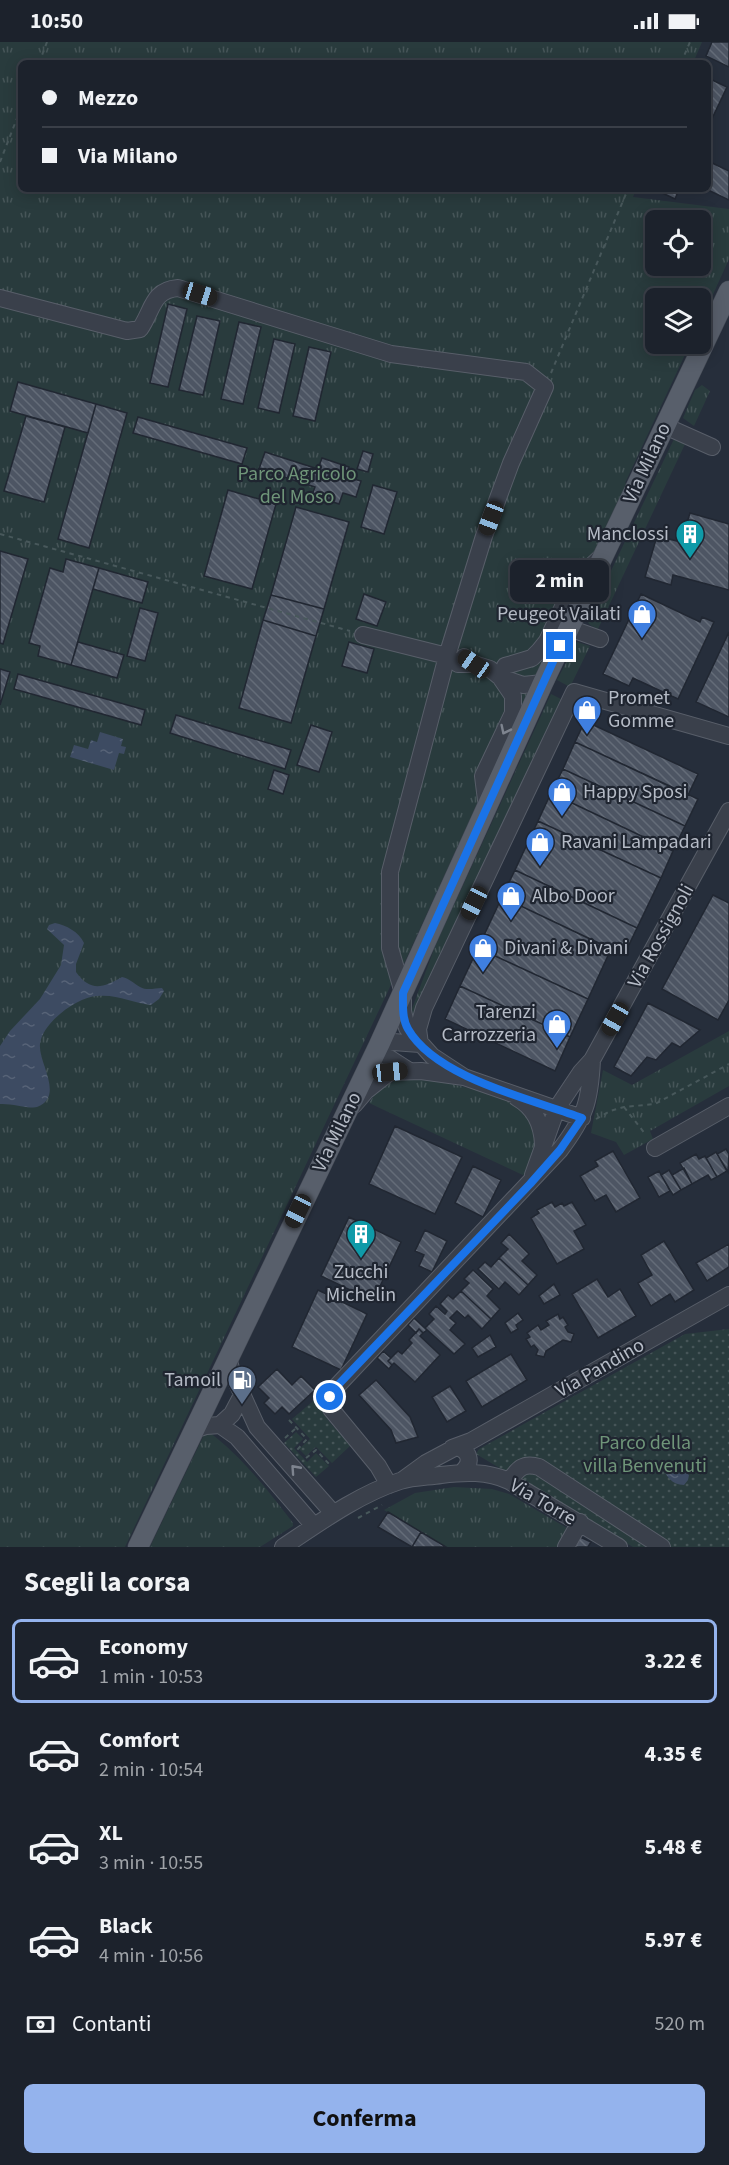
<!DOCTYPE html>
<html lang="it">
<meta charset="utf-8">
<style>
:root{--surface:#1c222c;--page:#292f38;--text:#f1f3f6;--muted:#a0a4a9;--line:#3a3f48;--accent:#94b3ed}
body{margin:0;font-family:"Source Sans 3",sans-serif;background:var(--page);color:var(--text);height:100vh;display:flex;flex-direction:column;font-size:22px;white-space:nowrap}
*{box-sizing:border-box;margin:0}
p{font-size:20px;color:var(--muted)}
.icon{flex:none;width:33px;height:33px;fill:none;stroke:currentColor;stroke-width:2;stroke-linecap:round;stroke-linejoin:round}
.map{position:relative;height:1505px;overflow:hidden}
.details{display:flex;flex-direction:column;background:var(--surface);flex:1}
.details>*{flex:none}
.banner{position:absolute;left:18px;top:18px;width:693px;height:132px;border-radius:9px;box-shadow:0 3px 15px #0003,0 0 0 2px var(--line);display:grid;align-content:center;height:132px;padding:0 24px;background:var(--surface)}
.buttons{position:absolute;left:645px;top:168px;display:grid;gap:12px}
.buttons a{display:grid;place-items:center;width:66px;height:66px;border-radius:9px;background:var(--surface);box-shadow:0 3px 15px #0003,0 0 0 2px var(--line);font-size:30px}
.end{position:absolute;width:27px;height:27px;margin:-14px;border:8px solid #1a73e8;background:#fff;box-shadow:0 0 0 3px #fff}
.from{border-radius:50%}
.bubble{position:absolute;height:42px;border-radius:9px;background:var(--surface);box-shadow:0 3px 15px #0003,0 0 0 2px var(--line);font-size:20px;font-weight:700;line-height:42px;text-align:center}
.car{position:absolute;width:18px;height:36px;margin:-18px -9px;border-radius:8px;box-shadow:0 0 4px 2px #0007;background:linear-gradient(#222 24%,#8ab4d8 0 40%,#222 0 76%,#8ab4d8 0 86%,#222 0)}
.banner b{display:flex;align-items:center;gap:21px;height:57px;font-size:22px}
.banner b+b{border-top:2px solid var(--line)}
.banner i{width:15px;height:15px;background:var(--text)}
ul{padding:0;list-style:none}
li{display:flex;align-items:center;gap:18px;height:84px;margin:0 12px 9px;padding:0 12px;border:3px solid transparent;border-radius:9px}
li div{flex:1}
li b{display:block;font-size:22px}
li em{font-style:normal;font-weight:700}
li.current{border-color:var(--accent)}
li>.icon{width:54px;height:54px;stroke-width:1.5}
h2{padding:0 24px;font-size:27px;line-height:72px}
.pay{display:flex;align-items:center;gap:15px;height:66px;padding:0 24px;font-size:22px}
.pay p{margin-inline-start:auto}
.primary-button{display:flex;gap:12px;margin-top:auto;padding:12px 24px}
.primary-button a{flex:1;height:69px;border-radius:9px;background:var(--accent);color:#111;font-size:24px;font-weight:700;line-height:69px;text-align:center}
.status{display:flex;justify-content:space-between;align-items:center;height:42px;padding:0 30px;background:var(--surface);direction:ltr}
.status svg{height:16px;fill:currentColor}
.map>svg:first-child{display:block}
.grass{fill:url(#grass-tufts);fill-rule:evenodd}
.garden{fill:url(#garden-dots)}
.water{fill:url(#water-ripples)}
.building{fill:url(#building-back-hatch);stroke:#212732;stroke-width:1.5}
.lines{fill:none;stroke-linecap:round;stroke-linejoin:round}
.minor-casing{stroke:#585e69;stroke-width:18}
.major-casing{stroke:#434954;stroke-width:21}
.path{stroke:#48585b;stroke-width:2;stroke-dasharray:4.5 4.5;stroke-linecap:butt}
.minor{stroke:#3a404b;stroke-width:16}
.major{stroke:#585f6b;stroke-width:20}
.oneway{stroke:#7e848f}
.route{stroke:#1a73e8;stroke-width:8}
.labels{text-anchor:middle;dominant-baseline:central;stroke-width:4.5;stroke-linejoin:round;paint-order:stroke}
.street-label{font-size:20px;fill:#b5bbc6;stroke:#1f2530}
.park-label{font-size:20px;fill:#6f9579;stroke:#1f2530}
.poi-label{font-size:20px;fill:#b5bbc6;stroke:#1f2530;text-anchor:start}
</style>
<div class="status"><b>10:50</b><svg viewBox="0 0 49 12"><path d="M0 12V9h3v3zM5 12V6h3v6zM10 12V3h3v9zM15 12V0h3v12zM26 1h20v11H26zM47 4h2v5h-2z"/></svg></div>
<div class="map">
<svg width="729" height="1505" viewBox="0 0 729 1505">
<defs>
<pattern id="grass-tufts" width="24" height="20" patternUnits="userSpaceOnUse" patternTransform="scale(1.5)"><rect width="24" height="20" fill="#293b3d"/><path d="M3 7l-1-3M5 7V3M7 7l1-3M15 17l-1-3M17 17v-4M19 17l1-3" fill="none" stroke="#465558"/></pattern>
<pattern id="garden-dots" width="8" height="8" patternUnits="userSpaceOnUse" patternTransform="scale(1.5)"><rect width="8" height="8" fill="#293b3d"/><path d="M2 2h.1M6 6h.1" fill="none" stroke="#465558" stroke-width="1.8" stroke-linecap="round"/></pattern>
<pattern id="water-ripples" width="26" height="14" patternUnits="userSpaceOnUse" patternTransform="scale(1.5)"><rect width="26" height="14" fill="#3d4b62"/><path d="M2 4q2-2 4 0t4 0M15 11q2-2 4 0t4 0" fill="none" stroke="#576377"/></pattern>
<pattern id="building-back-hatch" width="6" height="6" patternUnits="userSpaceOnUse" patternTransform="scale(1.5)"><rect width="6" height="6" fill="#4d5563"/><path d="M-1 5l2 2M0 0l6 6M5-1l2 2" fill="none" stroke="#646c78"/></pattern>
</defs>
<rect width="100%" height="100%" fill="#262e3b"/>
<path class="grass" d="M0,0h702l-9,21h-672v126h615l-3,8 96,12v50l-28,62 -1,-23h-44v46h34l-65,139 4,2 -30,65 -10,10 -187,408 -4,2 -273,577h-125zM656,178h44v46h-44z
M702,343l8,6 -16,35 -11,-8 12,-28z
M674,397l12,3 -88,187 -8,-4 -3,-4z
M577,600l13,4 -20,41 -13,-7z
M551,652l12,6 -148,323 -5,-9 26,-70z
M729,989v55l-79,45 3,8 -29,16 -8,-13 -25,-9 12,-63 29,15z
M399,1036h29l72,18 19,10 12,13 6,32 -10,26 -158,-74 8,-12z
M209,1390c33,25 59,58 84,91v3l-33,21h-110l54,-112z
M454,1445l38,2 17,5 58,34 -10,19h-111l-62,-37 31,-17z"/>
<path class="garden" d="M729,1287v218h-96l-157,-93 3,-5 206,-115z
M319,1354c2,4 1,9 3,14 6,13 19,24 29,35l-19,18 -16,-16 -10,9 -7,-7 11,-10 -18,-20z
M296,1390l7,7 -9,9 13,14 9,-9 13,13 -13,11 -32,-34z"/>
<path class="water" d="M100,690l23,7 -2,7 5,1 -2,7 -5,-1 -5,17 -44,-13 4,-12 14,4 3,-9 6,2z
M55,881c11,2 24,9 29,20l-8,21v8c14,20 27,16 46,5 8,2 11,6 18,10 7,4 15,1 22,1l2,3 -5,8 -8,6c-19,-2 -33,-11 -54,-9 -20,1 -55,27 -57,48 -2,19 25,52 -3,63 -7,2 -27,-4 -37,-3v-58l10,-15 30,-32 21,-34 3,-20 -17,-16 2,-4z
M669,1418l12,6 8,9 -1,5 -4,5c-12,0 -18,-9 -22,-19l3,-5z"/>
<path class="building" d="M712,0h17v25l-23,-11z
M708,36l19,9 -19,40z
M708,119l21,10v29l-23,-11h2z
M654,147h25l-4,10z
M168,262l19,5 -19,78 -18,-4z
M197,274l23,5 -17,74 -24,-5z
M239,280l22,5 -18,77 -22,-5z
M274,297l21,5 -16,69 -21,-5z
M309,305l22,5 -16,69 -22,-5z
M18,340l78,22 -8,29 -78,-22z
M96,362l31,9 -38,135 -31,-9z
M26,374l39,11 -21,75 -40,-11z
M138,375l109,31 -5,16 -109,-31z
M363,409l10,3 -5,18 -11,-3z
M265,410l53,17 4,-11 27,9 -3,10 15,4 -5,16 -13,-4 -4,11 -27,-9 3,-8 -56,-18z
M373,443l24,7 -13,42 -23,-7z
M228,448l48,14 -24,85 -48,-13z
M296,465l53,15 -25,87 -53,-14z
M690,471l39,11v66l-56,-15 -2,10 -26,-8 12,-41 24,6z
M0,509l28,8 -25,85 -3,-1z
M66,517l33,9 -28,97 -33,-9 2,-10 -11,-3 21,-75 13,4z
M99,526l49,14 -6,21 -49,-14z
M364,552l22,8 -9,24 -21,-7z
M641,552l59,28 2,-5 12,5 -36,77 -45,-21 -4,8 -26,-12z
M271,553l53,14 -8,27 -53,-16z
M140,566l18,5 -13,48 -18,-5z
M263,578l53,16 -25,87 -52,-15z
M729,590v85l-33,-15z
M78,600l46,13 -7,23 -46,-13z
M349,600l25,7 -7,24 -25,-7z
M0,627l10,3 -10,33z
M18,632l127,36 -4,15 -127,-36z
M176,673l115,35 -6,19 -115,-36z
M585,679l113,53 -10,21 -113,-53z
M311,683l21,7 -13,40 -22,-7z
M575,700l123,57 -13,27 -122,-57z
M563,727l122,57 -12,25 -122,-58z
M274,728l15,5 -6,19 -15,-5z
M551,751l122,58 -12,27 -123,-57z
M538,779l123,57 -24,50 -122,-58z
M515,828l122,58 -13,27 -122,-58z
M713,853l16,8v97l-11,20 -56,-31z
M502,855l109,52 -23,50 -110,-51z
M478,906l110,51 -18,38 -110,-51z
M460,944l110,51 -15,34 -110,-52z
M648,961l52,27 -20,17 -8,-4 -16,17 -9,-3 -16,19 -17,-9z
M395,1084l67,31 -27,57 -66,-30z
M726,1107l3,5 -1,18 -11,-18z
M613,1109l27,47 -24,14 -10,-17 -11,6 -15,-25 18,-10 -3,-5z
M716,1110l11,19 -10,6 -11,-19z
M696,1112l3,5 6,-3 12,21 -6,3 -3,-5 -16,9 -12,-21z
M473,1124l28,14 -18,37 -28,-14z
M684,1126l8,16 -11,6 -9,-15z
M669,1128l12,20 -8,5 -12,-20z
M659,1129l11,20 -11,6 -11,-20z
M552,1160l3,5 7,-4 2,3 8,-4 14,23 -12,6 10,18 -27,15 -26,-46 8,-5 -2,-3z
M349,1175l52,25 -28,59 -52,-25z
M425,1188l22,11 -15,31 -13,-6 5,-11 -9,-4z
M509,1192l20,20 -7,7 15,14 -9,10 -29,-27 9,-9 -7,-6z
M664,1199l30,49 -19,12 -5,-8 -19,12 -13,-23 14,-8 -11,-20z
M729,1202v23l-22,14 -11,-18z
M499,1216l29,27 -9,10 -14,-13 -6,7 -21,-20 7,-7 6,5z
M473,1228l20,19 -6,7 13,13 -9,10 -30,-28 8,-8 -5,-4z
M597,1237l11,18 12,-8 16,27 -38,22 -26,-44z
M554,1242l6,11 -16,9 -5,-8z
M318,1248l49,24 -26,56 -49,-23z
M461,1249l30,28 -9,10 -14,-14 -3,3 -8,-7 -7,7 6,5 -6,7 15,14 -11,10 -29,-26 9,-9 -5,-5 7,-8 9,8 2,-3 -7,-7 8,-9 5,4z
M518,1271l5,7 -7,5 2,4 -7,4 -6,-10z
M558,1272l2,5 3,-2 5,8 -3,2 3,5 6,2 -3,8 -8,-2 -17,11 -2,6 -8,-2 2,-5 -4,-5 -3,2 -5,-8 4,-2 -3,-4 11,-8 3,5 8,-5 -3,-4z
M414,1276l13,12 -4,3 -4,-4 -3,4 -8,-8z
M419,1287l4,4 -3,3 20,19 -25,27 -21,-19 -2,2 -4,-4 10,-10 4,3 10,-11 -3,-3z
M490,1293l6,12 -18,10 -6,-9z
M383,1309l8,7 -3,3 4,4 -3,4 -12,-11z
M511,1312l16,26 -45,27 -16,-26z
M277,1327l15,16 9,-9 14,14 -26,24 -7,-7 -7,7 -11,-11 5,-5 -11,-11z
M376,1338l34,37 8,20 -22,6 -5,-13 -32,-35z
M450,1344l16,25 -19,11 -15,-25z
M388,1470l33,20 -9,15 -34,-20z
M421,1490l25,15h-34z
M578,1494l13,6 -3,5h-15z"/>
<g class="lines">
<g class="minor-casing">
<path id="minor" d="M0,256l127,33 13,-2c13,-19 12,-39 38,-41l213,66 135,18 19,15 -34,76 -27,73 -37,120 -57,216v76l13,45v18l4,17 25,28 32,21
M665,384l47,21
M569,586l31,11
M363,593l84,21 11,8h16
M464,615l10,7 16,5 10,8 23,8 20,-2
M505,624l27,-8 7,-7 8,-10 28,-60 26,-24
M487,766l-4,-32 30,-63v-17l-13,-19
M420,1002l-2,-15 6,-21 150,-316 155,44
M408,1028l-22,-14 -7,-11 14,-3 27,2
M517,1056c18,10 25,26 26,46
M354,1063l12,-14 24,-19 31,-1 43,6 118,41
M655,1106l74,-42
M533,1133l24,-67 24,-36 11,-12 137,-249
M228,1316l4,14 25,55 76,86
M220,1383l12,-11 10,-19
M194,1388l12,-4 14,-1 17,12 77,89
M452,1406l19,-7 258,-146
M404,1437l22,-16 30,-16c14,3 17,16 6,25
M509,1439c9,-12 14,-19 30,-14l123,80
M389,1443l-11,-19 -47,-57 -1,-12 7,-11 223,-236c25,-33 30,-48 32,-90
M283,1505c36,-24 76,-53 117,-66 13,-4 28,-4 41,-6 24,-3 46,-4 68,6l110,66
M566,1505l14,-25"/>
</g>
<g class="major-casing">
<path id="major" d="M138,1505l241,-502 164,-362 186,-392"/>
</g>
<path class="path" d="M39,21l8,-21
M681,21l9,-21
M0,120l21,-54
M551,331l77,-184
M0,492l350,97
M624,1065l22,28
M596,1077l14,-8 14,-4 31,-3 74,-40
M289,1378l18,19 -10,11
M285,1396l11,-10
M306,1416l10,-8 14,15
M358,1476l24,-13"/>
<use href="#minor" class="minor"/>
<use href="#major" class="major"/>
</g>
<defs><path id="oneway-chevron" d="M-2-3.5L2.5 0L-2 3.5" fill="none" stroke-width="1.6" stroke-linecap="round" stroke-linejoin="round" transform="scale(1.5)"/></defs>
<g class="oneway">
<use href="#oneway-chevron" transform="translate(505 688) rotate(116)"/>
<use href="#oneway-chevron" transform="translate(295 1427) rotate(-132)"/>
</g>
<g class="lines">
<path class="route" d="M330,1355l7,-11 193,-202 30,-34 22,-32c-51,-19 -146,-40 -174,-89 -6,-10 -5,-24 -5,-36l157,-347"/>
</g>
<defs>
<g id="building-pin" transform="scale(1.5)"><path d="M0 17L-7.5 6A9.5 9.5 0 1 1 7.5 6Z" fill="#0f9aa8" stroke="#1f2530"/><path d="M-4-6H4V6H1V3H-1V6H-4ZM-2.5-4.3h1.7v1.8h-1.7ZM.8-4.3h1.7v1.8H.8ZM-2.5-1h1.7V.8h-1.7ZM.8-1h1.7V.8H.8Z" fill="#fff"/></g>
<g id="shop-pin" transform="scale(1.5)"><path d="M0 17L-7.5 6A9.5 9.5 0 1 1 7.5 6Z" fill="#3f7fe0" stroke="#1f2530"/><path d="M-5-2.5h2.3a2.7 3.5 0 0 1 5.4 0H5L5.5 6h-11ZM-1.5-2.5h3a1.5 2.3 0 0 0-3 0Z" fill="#fff"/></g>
<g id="fuel-pin" transform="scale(1.5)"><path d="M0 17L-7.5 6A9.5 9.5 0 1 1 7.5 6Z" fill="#5c6f8a" stroke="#1f2530"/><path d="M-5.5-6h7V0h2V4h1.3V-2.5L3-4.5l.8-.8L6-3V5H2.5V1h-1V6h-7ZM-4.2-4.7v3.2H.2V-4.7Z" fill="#fff"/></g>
</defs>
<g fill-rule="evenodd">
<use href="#building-pin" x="690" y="492"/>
<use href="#shop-pin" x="642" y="572"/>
<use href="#shop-pin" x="587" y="668"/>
<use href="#shop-pin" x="562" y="750"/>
<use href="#shop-pin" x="540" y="800"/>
<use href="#shop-pin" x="511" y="854"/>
<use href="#shop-pin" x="483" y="906"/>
<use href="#shop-pin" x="557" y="982"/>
<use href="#building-pin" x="361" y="1192"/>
<use href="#fuel-pin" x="242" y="1338"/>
</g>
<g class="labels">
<g class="street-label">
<text transform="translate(647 421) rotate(-65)">Via Milano</text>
<text transform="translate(661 894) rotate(-61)">Via Rossignoli</text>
<text transform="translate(337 1090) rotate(-64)">Via Milano</text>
<text transform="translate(600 1326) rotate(-30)">Via Pandino</text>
<text transform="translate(543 1460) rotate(30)">Via Torre</text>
</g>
<g class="park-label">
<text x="297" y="432">Parco Agricolo<tspan x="297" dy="23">del Moso</tspan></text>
<text x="645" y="1401">Parco della<tspan x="645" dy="23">villa Benvenuti</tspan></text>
</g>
<g class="poi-label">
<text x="669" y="492" text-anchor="end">Manclossi</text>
<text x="621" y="572" text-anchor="end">Peugeot Vailati</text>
<text x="608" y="656">Promet<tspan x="608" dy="23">Gomme</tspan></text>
<text x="583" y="750">Happy Sposi</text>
<text x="561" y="800">Ravani Lampadari</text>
<text x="532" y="854">Albo Door</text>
<text x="504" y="906">Divani &amp; Divani</text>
<text x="536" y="970" text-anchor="end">Tarenzi<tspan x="536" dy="23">Carrozzeria</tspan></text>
<text x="361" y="1230" text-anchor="middle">Zucchi<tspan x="361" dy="23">Michelin</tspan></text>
<text x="221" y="1338" text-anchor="end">Tamoil</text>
</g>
</g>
</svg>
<div class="buttons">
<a><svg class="icon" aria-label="locate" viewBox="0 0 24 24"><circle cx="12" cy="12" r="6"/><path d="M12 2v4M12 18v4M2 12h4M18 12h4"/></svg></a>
<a><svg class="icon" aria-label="layers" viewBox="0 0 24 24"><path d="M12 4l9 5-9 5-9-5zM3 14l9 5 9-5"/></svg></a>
</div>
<i class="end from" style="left:330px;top:1355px"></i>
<i class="end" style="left:560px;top:604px"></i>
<div class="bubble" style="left:510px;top:518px;width:99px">2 min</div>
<i class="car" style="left:200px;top:252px;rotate:107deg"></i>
<i class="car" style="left:491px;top:476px;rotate:201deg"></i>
<i class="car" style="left:474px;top:622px;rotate:305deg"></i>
<i class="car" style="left:474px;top:861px;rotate:206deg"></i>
<i class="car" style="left:615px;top:977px;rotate:209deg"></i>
<i class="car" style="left:390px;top:1030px;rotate:84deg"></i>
<i class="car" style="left:298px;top:1169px;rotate:206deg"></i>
<div class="banner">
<b><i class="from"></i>Mezzo</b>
<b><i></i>Via Milano</b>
</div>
</div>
<section class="details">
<h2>Scegli la corsa</h2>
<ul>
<li class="current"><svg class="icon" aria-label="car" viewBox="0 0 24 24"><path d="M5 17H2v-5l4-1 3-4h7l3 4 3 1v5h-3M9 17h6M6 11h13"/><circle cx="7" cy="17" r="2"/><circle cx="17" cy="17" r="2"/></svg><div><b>Economy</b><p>1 min · 10:53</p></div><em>3.22 €</em></li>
<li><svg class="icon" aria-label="car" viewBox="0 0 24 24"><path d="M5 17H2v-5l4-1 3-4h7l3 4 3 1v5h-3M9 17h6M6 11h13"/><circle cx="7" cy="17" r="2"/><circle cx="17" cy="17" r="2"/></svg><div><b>Comfort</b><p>2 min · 10:54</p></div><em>4.35 €</em></li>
<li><svg class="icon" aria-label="car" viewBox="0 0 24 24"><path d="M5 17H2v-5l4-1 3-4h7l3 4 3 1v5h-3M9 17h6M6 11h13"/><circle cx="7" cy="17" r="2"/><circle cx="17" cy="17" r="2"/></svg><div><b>XL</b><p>3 min · 10:55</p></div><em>5.48 €</em></li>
<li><svg class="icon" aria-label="car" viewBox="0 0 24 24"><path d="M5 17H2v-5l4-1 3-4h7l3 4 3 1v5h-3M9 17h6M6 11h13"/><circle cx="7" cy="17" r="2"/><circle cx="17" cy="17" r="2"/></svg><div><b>Black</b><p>4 min · 10:56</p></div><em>5.97 €</em></li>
</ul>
<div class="pay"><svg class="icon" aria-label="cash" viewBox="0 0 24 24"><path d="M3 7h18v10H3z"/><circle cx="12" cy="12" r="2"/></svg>Contanti<p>520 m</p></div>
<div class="primary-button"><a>Conferma</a></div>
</section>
